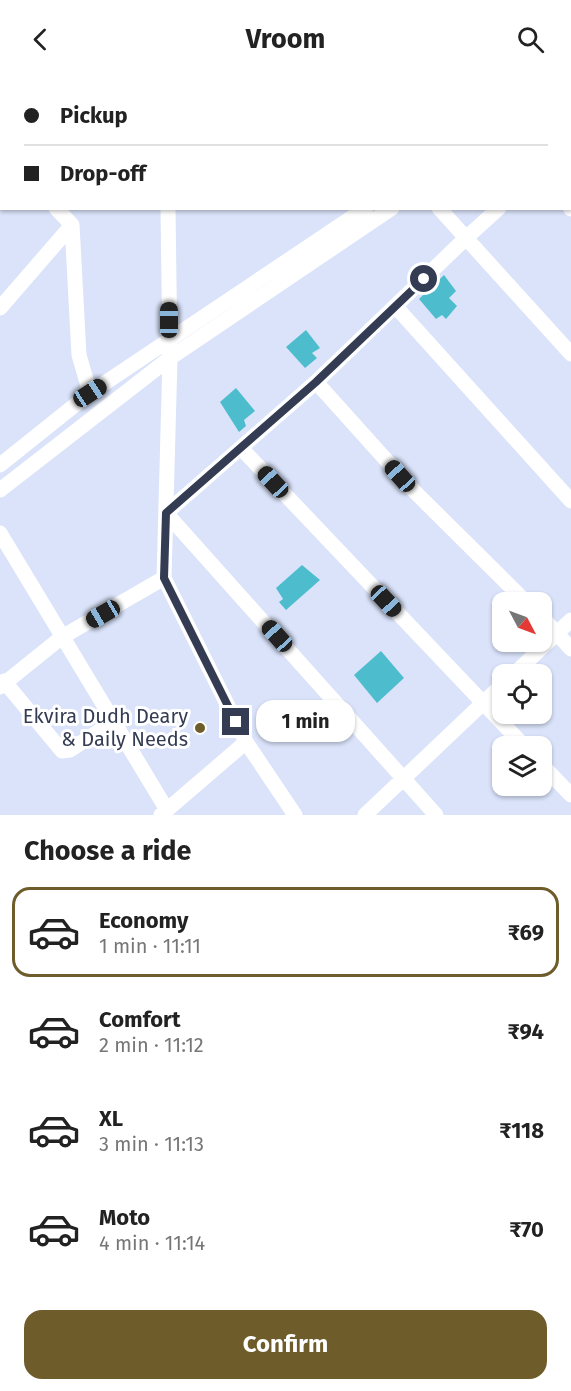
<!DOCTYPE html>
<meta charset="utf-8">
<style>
:root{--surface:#fff;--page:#f6f6f6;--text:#222;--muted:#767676;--line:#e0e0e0;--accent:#6e5c2b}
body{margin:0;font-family:"Fira Sans",sans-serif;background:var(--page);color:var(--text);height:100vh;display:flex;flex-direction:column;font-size:22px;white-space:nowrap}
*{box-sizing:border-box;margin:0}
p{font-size:20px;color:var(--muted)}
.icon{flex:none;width:33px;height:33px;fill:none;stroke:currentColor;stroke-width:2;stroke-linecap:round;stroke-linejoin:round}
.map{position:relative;height:737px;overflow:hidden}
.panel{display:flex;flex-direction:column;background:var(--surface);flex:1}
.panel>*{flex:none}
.top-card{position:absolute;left:0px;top:0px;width:572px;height:132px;box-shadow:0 2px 4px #0004;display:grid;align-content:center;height:132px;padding:0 24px;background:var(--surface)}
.needle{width:39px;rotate:131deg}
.buttons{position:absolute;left:492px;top:514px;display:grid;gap:12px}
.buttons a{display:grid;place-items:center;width:60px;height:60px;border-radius:12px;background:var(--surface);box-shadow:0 2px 4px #0004;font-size:30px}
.end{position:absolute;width:27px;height:27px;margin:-14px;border:8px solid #343c53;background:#fff;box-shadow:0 0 0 3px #fff}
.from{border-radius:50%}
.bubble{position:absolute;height:42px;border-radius:18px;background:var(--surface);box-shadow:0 2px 4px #0004;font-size:20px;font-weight:700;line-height:42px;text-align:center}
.car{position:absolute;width:18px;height:36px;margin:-18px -9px;border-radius:8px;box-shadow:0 0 4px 2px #0007;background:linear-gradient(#222 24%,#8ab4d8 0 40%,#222 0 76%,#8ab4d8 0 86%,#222 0)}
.top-card b{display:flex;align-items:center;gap:21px;height:57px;font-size:22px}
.top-card b+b{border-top:2px solid var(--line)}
.top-card i{width:15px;height:15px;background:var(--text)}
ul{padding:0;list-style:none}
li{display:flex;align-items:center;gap:18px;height:90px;margin:0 12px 9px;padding:0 12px;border:3px solid transparent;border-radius:18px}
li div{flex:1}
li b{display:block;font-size:22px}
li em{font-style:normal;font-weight:700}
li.selected{border-color:var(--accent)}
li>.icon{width:54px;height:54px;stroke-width:1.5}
h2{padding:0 24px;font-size:27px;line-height:72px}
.button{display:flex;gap:12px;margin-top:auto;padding:12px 24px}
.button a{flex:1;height:69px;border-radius:18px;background:var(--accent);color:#fff;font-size:24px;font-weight:700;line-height:69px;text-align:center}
header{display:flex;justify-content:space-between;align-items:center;height:78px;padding:0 24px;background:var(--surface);font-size:27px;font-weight:700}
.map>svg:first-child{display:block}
.building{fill:#4dbdce}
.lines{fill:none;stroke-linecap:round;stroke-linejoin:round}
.minor{stroke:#fff;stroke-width:15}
.route{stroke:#343c53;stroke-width:8}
.poi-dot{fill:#6e5c2b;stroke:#fff;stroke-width:2}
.labels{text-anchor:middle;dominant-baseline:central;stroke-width:6;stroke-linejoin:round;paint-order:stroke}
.poi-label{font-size:20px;fill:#343c53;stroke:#fff;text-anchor:end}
</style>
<header><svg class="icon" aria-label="back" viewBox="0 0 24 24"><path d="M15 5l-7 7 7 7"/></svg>Vroom<svg class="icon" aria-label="search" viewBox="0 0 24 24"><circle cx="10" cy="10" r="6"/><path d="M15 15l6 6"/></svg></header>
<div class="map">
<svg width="571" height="737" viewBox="0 0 571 737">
<rect width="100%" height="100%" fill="#dae3fa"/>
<path class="building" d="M444,197l12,16 -7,7 8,8 -11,13 -4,-4 -6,4 -17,-20z
M306,252l14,18 -8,5 5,5 -12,10 -19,-21z
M236,310l19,23 -11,9 2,6 -7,6 -19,-30z
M302,487l18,15 -34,30 -7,-8 4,-3 -7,-11z
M381,573l23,27 -27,25 -23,-28z"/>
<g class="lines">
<path class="minor" d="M90,0l1,2
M208,0l2,2
M508,0l1,2
M129,2l2,-2
M261,2l1,-2
M378,2l2,-2
M557,2l3,-2
M570,12l1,-1
M0,68l2,2
M0,98l2,-2
M570,129l1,2
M168,130l2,150 -6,220 82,164 49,73
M439,130l27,30 33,-30
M72,147l7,130 11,38
M396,229l175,194
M0,230l72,-83 -16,-17
M316,304l98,109 113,112
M241,370l284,299
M0,387l90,-72 276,-185
M0,412l170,-132 222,-150
M0,455l167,277
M542,539l29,32
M513,597l58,-55
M4,603l58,70 8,-1 43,-28
M0,609l62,-50 102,-59
M542,687l29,30
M161,737l85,-73
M365,737l137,-130
M436,737l-270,-302 150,-131 150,-144 105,116"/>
</g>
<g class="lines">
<path class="route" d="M236,644l-72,-144 2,-65 150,-131 108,-103"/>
</g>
<circle class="poi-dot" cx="200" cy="650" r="6"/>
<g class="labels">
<g class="poi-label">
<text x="188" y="638">Ekvira Dudh Deary<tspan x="188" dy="23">&amp; Daily Needs</tspan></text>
</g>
</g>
</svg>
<div class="buttons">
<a><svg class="needle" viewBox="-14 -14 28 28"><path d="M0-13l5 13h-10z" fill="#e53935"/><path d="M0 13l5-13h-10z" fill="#767676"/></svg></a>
<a><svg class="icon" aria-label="locate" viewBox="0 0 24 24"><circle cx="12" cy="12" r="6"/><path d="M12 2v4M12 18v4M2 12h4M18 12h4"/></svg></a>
<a><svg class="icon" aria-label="layers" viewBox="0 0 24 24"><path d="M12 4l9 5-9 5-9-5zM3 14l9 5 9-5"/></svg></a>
</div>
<i class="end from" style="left:424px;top:201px"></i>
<i class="end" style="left:236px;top:644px"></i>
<div class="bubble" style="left:256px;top:622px;width:99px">1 min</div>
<i class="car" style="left:169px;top:242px;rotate:0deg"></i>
<i class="car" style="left:90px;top:315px;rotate:57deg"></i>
<i class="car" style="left:400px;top:398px;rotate:318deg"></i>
<i class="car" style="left:273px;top:404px;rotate:317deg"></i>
<i class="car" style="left:386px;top:523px;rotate:137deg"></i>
<i class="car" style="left:103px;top:536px;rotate:240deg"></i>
<i class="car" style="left:277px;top:558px;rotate:318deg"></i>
<div class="top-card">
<b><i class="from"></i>Pickup</b>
<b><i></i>Drop-off</b>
</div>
</div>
<section class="panel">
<h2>Choose a ride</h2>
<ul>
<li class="selected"><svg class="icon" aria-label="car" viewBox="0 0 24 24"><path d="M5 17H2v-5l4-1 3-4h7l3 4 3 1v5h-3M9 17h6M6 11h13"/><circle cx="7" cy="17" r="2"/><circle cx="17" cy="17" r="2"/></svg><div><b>Economy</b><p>1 min · 11:11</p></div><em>₹69</em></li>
<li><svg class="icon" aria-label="car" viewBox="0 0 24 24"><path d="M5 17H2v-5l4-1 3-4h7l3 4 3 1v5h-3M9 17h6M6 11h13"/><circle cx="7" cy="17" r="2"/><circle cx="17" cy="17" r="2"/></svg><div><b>Comfort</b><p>2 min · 11:12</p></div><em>₹94</em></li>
<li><svg class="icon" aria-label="car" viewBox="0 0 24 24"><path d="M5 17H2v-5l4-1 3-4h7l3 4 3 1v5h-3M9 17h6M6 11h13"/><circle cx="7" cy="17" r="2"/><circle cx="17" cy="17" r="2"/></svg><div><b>XL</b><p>3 min · 11:13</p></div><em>₹118</em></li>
<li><svg class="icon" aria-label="car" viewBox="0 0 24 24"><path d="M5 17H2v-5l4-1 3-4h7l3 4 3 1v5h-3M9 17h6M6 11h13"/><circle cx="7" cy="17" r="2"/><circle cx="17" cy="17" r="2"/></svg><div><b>Moto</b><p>4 min · 11:14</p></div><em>₹70</em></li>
</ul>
<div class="button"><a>Confirm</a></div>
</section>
